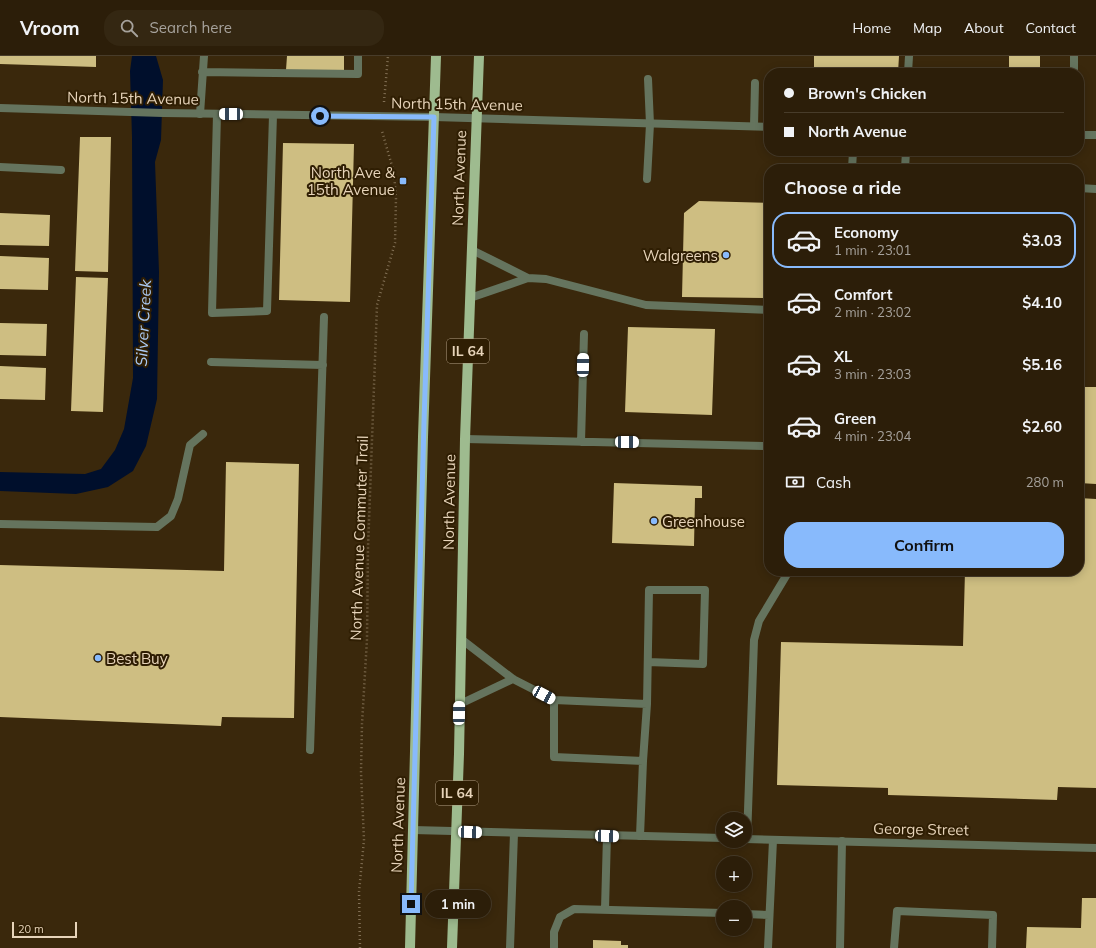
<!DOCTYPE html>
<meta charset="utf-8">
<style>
:root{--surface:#2c1e09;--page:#342712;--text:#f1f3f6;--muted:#a6a29c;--line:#483c2a;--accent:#88bafc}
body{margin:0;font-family:Mulish,sans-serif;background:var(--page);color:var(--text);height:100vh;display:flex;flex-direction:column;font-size:15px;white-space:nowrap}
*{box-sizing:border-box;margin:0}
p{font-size:13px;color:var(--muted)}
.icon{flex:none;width:22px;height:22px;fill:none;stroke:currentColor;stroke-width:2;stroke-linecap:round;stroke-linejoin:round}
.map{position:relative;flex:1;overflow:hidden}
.details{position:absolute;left:764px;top:108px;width:320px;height:412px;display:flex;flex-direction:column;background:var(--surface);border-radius:16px;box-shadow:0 2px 10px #0003,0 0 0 1px var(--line)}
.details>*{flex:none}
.top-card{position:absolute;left:764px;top:12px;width:320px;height:88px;border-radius:16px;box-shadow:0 2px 10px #0003,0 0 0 1px var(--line);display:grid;align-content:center;height:88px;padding:0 20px;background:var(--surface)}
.tools{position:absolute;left:716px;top:756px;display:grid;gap:8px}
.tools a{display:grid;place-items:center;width:36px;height:36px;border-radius:50%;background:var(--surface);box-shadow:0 2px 10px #0003,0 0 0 1px var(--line);font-size:20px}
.scale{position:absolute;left:12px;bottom:10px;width:65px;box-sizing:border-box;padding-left:4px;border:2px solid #e7d4ba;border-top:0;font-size:11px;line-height:14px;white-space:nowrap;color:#e7d4ba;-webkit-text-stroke:3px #2f1e03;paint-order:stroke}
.end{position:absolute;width:18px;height:18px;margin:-9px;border:5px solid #88bafc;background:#111;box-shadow:0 0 0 2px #111}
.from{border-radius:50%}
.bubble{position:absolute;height:28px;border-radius:14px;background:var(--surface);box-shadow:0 2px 10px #0003,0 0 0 1px var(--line);font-size:13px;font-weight:700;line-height:28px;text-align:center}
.car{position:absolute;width:12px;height:24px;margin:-12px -6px;border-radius:5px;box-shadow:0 0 3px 1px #0007;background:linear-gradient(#fff 24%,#345 0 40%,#fff 0 76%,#345 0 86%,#fff 0)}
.top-card b{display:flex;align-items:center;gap:14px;height:38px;font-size:15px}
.top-card b+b{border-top:1px solid var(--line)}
.top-card i{width:10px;height:10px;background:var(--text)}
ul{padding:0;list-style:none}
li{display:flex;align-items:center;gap:12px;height:56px;margin:0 8px 6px;padding:0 12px;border:2px solid transparent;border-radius:16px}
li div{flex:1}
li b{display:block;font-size:15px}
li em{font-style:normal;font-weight:700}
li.active{border-color:var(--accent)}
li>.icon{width:36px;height:36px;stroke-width:1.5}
h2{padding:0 20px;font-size:18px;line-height:48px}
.pay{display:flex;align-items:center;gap:10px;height:44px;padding:0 20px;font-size:15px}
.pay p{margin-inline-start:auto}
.action{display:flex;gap:8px;margin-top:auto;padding:8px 20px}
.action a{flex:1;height:46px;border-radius:16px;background:var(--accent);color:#111;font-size:16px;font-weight:700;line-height:46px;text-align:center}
header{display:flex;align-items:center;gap:24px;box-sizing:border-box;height:56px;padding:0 20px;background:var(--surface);border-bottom:1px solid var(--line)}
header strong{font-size:19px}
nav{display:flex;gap:22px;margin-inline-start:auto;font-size:14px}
.search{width:280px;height:36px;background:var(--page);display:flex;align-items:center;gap:10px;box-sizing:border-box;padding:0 14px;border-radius:16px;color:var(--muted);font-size:15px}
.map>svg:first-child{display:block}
.water{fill:#000f2c}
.building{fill:#cebe82}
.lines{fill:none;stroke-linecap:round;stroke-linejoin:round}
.path{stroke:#827055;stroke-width:2.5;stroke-dasharray:1 3;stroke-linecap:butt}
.service{stroke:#65745e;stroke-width:8}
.minor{stroke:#65745e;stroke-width:8}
.primary{stroke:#9ebb8f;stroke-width:10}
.route{stroke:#88bafc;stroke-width:5}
.poi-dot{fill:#88bafc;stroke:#2f1e03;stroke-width:1.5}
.labels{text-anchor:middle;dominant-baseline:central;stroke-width:4;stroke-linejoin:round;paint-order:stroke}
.shield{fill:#2f1e03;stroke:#b09d83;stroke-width:1}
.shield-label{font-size:14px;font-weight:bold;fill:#e7d4ba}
.street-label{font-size:15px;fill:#e7d4ba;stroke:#2f1e03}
.poi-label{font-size:15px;fill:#e7d4ba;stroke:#2f1e03;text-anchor:end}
.water-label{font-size:16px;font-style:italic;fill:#abcaf3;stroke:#2f1e03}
</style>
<header>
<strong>Vroom</strong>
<div class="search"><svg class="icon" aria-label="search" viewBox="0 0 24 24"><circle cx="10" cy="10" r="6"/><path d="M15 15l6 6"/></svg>Search here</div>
<nav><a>Home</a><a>Map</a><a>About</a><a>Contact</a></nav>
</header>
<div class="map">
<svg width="1096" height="892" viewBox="0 0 1096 892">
<rect width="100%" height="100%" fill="#3a280c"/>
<path class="water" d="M132,0h24l7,24 -2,60 -6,22 4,110 -2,127 -11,47 -13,25 -25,16 -32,7 -76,-3v-19l85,2 16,-5 14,-19 9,-21 9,-51 -1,-241 -2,-66z"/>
<path class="building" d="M0,0h96v11l-96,-3z
M287,0h57v16l-58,-2z
M814,0h85l-1,17h-84z
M1009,0h31v17h-31z
M80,81h31l-3,135 -33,-1z
M283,87l71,1 -4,158 -71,-2z
M699,145l70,2v95l-87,-1 2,-84z
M0,157l50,2 -1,31 -49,-1z
M0,200l49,2 -1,32 -48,-1z
M76,221l32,1 -5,134 -32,-1z
M0,267l47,1 -1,32 -46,-1z
M628,271l87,2 -3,86 -87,-3z
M0,310l46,2 -1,32 -45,-1z
M1079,331h17v97l-17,-1z
M226,406l73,2 -5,254 -72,-1 -1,9 -221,-9v-152l224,6z
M614,427l88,3v12h-7l-1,48 -82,-3z
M1079,442l17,1v289l-38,-1 -1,13 -169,-5v-7l-111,-3 4,-143 182,4 2,-75h114z
M1082,842h14v50h-70l1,-21 54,1z
M593,884l28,1v4h7v3h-35z"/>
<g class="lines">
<path class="path" d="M384,46l4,-46
M360,892l-1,-56 5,-52 -3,-68 1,-48 5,-85 1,-91 9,-243 18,-62 1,-45 -2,-25 -12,-42"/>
<path class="service" d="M202,16l156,2v-18
M908,17l1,-17
M1074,17v-17
M200,58l4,-58
M217,58l-5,199 55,-2 6,-196
M754,70l1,-43
M0,111l61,3
M852,113l1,-18
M905,113l1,-18
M647,123l3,-55 -2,-45
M1079,132l17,1
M472,194l56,28 18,1 100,26 123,5
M470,242l58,-20
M211,306l112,3
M465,383l304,7
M581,386l3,-108
M0,468l157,3 14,-11 7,-17 12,-54 13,-11
M461,583l52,40 41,21 93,4
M554,644v57l89,4
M460,648l53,-25
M310,694l14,-433
M640,780l3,-75 4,-57 2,-114h56l-2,74 -55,-2
M747,783l7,-199 5,-19 30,-50
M605,853l2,-74
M745,858l24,1
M510,892l4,-115
M554,892v-16l6,-15 14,-8 149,4
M768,892l5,-108
M840,892l2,-107
M894,892l3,-37 96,4 -1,33"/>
<path class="minor" d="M0,52l163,5 271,4 335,10
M1079,79h17
M413,774l310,8
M745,783l351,9"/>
<path class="primary" d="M410,892l13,-511 13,-381
M452,892l7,-194 6,-315 14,-383"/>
</g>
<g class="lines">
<path class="route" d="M320,60l114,1 -10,305 -13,482"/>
</g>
<g class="poi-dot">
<rect x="399" y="121" width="8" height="8" rx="2"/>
<circle cx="726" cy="199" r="4"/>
<circle cx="654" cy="465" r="4"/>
<circle cx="98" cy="602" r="4"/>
</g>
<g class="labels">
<g class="shield">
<rect x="447" y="283" width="42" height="24" rx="3"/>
<rect x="436" y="725" width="42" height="24" rx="3"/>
</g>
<g class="shield-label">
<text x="468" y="295">IL 64</text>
<text x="457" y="737">IL 64</text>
</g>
<g class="street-label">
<text transform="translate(133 42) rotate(1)">North 15th Avenue</text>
<text transform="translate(457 48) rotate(1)">North 15th Avenue</text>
<text transform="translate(459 122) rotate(-88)">North Avenue</text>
<text transform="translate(449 446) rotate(-89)">North Avenue</text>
<text transform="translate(359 482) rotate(-88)">North Avenue Commuter Trail</text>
<text transform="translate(398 769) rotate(-88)">North Avenue</text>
<text transform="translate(921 773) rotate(1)">George Street</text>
</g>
<g class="poi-label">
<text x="395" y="116">North Ave &amp;<tspan x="395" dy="17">15th Avenue</tspan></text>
<text x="718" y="199">Walgreens</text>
<text x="662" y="465" text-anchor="start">Greenhouse</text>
<text x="106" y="602" text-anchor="start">Best Buy</text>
</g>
<g class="water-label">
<text transform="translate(143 267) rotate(-87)">Silver Creek</text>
</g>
</g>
</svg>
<div class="tools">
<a><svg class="icon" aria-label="layers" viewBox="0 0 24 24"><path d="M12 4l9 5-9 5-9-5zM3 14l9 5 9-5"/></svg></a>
<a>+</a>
<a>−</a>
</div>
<div class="scale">20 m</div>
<i class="end from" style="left:320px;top:60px"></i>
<i class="end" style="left:411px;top:848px"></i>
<div class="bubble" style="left:425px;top:834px;width:66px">1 min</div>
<i class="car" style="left:231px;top:58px;rotate:271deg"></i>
<i class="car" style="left:583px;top:309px;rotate:1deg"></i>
<i class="car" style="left:627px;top:386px;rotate:91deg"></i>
<i class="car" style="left:544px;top:639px;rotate:118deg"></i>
<i class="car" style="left:459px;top:657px;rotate:1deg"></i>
<i class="car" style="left:470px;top:776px;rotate:92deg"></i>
<i class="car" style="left:607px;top:780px;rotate:92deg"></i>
<div class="top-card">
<b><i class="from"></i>Brown's Chicken</b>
<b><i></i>North Avenue</b>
</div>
<section class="details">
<h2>Choose a ride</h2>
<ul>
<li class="active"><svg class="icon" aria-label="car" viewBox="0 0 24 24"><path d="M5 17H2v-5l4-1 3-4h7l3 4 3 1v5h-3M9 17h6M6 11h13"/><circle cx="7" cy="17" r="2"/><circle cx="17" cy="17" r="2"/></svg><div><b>Economy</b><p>1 min · 23:01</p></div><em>$3.03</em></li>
<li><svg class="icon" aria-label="car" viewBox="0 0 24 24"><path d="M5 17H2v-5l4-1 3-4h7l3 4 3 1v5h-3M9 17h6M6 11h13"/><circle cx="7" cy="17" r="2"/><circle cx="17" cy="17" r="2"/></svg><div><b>Comfort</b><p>2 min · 23:02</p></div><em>$4.10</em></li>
<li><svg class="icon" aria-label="car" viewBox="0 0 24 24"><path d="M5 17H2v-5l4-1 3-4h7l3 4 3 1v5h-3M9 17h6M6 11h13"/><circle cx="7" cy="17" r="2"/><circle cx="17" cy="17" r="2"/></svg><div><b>XL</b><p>3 min · 23:03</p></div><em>$5.16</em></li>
<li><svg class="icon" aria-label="car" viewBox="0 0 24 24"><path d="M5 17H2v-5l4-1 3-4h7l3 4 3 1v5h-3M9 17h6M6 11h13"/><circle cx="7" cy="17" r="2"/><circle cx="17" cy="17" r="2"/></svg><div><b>Green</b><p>4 min · 23:04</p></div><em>$2.60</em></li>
</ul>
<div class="pay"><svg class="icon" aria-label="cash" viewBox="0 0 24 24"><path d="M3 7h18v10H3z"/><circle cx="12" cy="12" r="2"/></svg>Cash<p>280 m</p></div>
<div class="action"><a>Confirm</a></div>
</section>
</div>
